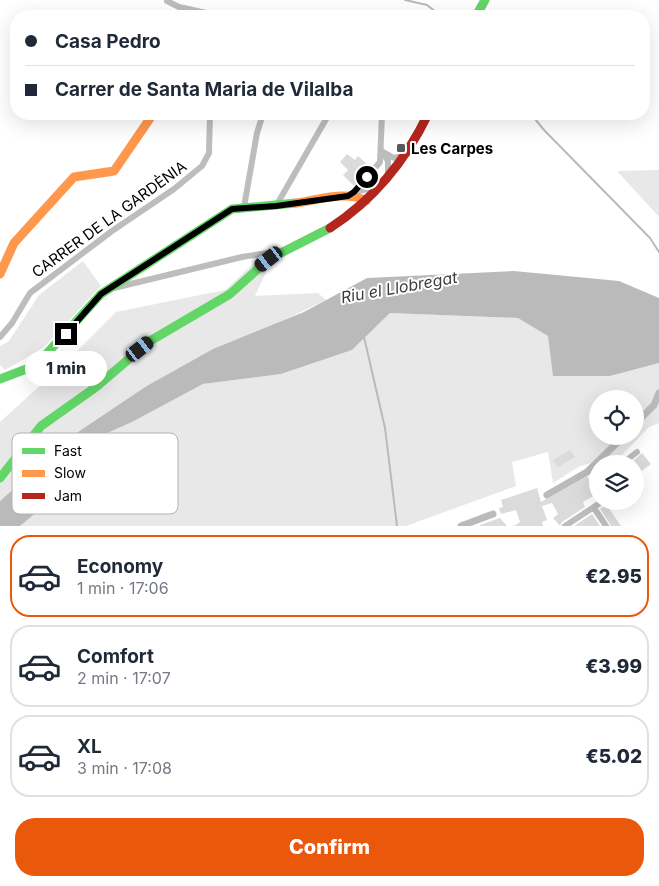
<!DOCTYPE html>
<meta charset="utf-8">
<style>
:root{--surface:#fff;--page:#f6f6f7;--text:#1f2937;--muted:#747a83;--line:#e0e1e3;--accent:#ea580c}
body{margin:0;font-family:Inter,sans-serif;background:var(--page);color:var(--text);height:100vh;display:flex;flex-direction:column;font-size:19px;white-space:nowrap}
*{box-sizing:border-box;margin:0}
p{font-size:16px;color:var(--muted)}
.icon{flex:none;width:28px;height:28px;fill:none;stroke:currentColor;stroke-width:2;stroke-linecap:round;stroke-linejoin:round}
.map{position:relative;height:526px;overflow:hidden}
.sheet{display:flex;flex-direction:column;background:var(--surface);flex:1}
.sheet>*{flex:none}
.guide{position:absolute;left:10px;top:10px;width:640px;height:110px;border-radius:20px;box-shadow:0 5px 20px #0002;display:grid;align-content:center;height:110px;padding:0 15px;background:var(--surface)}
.tools{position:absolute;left:589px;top:390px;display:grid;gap:10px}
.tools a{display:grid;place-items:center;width:55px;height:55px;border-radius:50%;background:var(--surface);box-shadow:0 5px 20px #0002;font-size:25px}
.end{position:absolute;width:22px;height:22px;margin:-11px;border:6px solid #000;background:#fff;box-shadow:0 0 0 2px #fff}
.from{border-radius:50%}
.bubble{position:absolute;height:35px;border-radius:18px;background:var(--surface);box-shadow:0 5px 20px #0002;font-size:16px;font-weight:800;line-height:35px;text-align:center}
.car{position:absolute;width:15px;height:30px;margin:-15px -8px;border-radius:6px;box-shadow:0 0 4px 1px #0007;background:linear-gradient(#222 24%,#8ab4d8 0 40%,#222 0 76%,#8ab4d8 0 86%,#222 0)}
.guide b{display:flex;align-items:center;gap:18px;height:48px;font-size:19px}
.guide b+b{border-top:1px solid var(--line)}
.guide i{width:12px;height:12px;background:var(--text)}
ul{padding:9px 0 0;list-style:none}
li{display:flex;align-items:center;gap:15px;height:82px;margin:0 10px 8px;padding:0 5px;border:2px solid var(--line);border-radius:20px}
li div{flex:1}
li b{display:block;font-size:19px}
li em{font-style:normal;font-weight:800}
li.active{border-color:var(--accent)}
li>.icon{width:45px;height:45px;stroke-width:1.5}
.primary-button{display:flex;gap:10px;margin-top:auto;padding:10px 15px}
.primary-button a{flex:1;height:58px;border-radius:20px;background:var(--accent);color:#fff;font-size:20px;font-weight:800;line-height:58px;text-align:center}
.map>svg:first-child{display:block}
.green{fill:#e8e8e8;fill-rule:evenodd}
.water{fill:#bababa}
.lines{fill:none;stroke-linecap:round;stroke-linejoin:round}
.stream{stroke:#bababa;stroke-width:2}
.canal{stroke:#bababa;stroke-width:7}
.building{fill:#dbdbdb}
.street{stroke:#bdbdbd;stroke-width:6}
.fast{stroke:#63d668;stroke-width:9}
.slow{stroke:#ff974d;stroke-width:9}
.jam{stroke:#b3261e;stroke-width:9}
.route{stroke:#000;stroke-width:6}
.poi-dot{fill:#595959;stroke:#fff;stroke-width:2}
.labels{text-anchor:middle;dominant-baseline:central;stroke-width:4;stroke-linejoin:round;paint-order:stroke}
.poi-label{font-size:15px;font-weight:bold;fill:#000;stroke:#fff;text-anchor:start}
.street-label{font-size:15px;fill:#000;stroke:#fff}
.water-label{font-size:16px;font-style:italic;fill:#3d3d3d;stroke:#fff}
.key{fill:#fff;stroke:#b2b2b2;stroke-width:1}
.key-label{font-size:14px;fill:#000}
</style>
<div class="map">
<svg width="659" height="526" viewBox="0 0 659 526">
<rect width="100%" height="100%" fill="#fff"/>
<path class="green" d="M659,170v47l-42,-46z
M258,259l8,13 -11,24 63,-3 8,7 -181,87 -70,47 -75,67v-79l66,-60 50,-50 109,-22z
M83,261l18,25 -58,62 -38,22 -5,-5v-19l9,-5 30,-46z
M390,313l128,5 31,17 5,41h56l49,-13v60l-10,4 -27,28 -42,11 -27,17 -5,-31 -36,10 4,24 -110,40h-386l30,-25 53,-66 29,-13 71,-38 78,-10 71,-24zM598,399h37v37h-37z"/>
<path class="water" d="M514,271l105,10 40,17v65l-49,13h-57l-5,-40 -30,-18 -128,-5 -38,37 -71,24 -78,10 -71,38 -29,13 -53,66 -30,25h-20v-25l75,-67 70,-47 68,-38 91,-37 63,-34z"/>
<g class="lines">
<path class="stream" d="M405,0l22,5 14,11
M531,114l13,16 106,108 9,14
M364,337l21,91 12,98"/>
<path class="canal" d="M635,424l19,-19 5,-12
M547,495l40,-23 37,-36
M461,526l32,-12"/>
</g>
<path class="building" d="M347,154l8,6 3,-4 12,11 -16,19 -11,-11 5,-5 -8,-8z
M570,450l5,7 -17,10 -5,-7z
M642,453l9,11 -11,8 -8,-10z
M587,476l11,17 -15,9 2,5 -23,15 -2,4 -7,-8 5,-4 -6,-11 -10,3 5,14 -5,2 1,4h-29l6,-4 -4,-12 -15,4 -2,-6 4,-1 -2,-7 36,-12 4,14z
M607,504l3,6 11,16h-10l-11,-17z
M592,514l8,12h-26z
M500,518l7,8h-27v-1z"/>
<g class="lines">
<path class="street" d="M167,1l12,6 41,9
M382,151l6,10v16
M385,153l9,5 13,-4
M354,192l22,-5
M355,192l25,-30 2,-48
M276,206l53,-92
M244,207l13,-74 6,-19
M114,288l128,-31 38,-6
M0,337l12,-14 18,-30 82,-62 62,-42 28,-23 7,-13 1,-39
M622,464l15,-12
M594,508l12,18
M565,526l38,-25"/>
<path class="fast" d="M476,16l9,-16
M0,379l29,-11 11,-7 61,-67 131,-85 64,-6
M0,478l41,-52 55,-39 54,-46 80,-47 39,-35 61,-31"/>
<path class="slow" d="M296,203c21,-3 52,-13 70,-2
M0,274l14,-31 60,-66 40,-6 39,-57"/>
<path class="jam" d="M330,228c43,-28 76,-68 98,-114"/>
</g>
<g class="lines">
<path class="route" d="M66,334l35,-40 131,-85 44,-3 72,-10 6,-4 13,-15"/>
</g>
<rect class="poi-dot" x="396" y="143" width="10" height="10" rx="2.5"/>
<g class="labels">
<g class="poi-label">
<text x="411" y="148">Les Carpes</text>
</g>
<g class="street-label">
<text transform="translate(109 219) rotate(-36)">CARRER DE LA GARDÈNIA</text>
</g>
<g class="water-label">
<text transform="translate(399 287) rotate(-10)">Riu el Llobregat</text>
</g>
</g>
<rect x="12" y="433" width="166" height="81" rx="8" class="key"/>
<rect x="22" y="448" width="23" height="6" fill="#63d668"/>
<rect x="22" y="470" width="23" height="7" fill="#ff974d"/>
<rect x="22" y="493" width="23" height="6" fill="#b3261e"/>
<g class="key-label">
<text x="54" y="456">Fast</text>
<text x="54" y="478">Slow</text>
<text x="54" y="501">Jam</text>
</g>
</svg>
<div class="tools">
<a><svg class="icon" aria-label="locate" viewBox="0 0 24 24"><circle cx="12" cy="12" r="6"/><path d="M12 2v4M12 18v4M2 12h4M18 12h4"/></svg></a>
<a><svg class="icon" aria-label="layers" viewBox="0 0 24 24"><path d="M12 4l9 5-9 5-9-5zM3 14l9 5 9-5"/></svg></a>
</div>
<i class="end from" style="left:367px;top:177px"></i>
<i class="end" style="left:66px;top:334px"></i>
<div class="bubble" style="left:25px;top:351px;width:82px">1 min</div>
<i class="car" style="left:269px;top:259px;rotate:232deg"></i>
<i class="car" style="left:140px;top:349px;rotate:52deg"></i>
<div class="guide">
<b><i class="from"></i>Casa Pedro</b>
<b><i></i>Carrer de Santa Maria de Vilalba</b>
</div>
</div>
<section class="sheet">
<ul>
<li class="active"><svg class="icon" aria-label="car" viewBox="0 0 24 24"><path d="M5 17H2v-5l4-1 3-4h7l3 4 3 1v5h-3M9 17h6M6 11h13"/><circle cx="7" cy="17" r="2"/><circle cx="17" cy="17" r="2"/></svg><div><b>Economy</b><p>1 min · 17:06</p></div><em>€2.95</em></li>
<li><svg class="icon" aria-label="car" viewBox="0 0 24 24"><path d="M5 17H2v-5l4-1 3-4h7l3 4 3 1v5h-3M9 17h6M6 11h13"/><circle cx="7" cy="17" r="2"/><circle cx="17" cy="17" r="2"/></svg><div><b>Comfort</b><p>2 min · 17:07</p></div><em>€3.99</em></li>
<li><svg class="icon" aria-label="car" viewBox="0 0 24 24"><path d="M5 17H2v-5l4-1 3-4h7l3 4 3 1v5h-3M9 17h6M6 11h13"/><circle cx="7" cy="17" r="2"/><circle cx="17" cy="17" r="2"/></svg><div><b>XL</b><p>3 min · 17:08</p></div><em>€5.02</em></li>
</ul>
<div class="primary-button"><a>Confirm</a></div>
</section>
